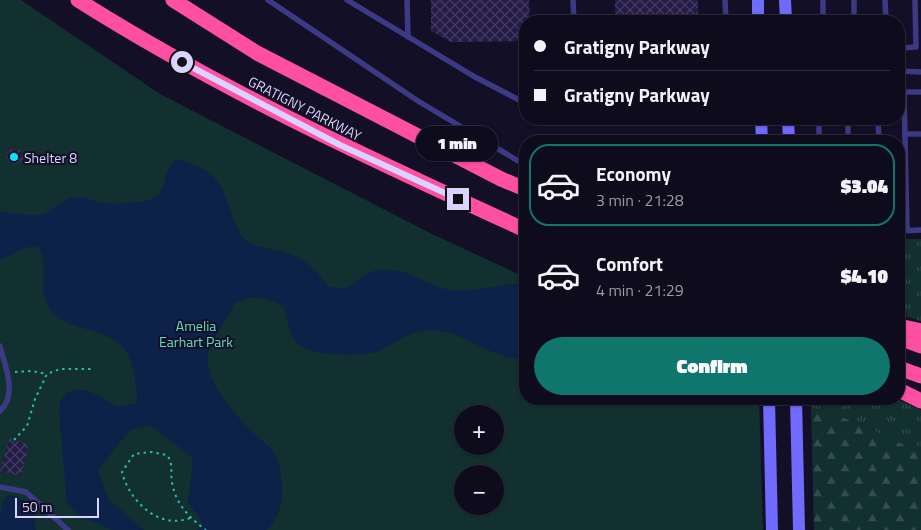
<!DOCTYPE html>
<meta charset="utf-8">
<style>
:root{--surface:#0e0b1c;--page:#171425;--text:#f1f3f6;--muted:#9b9ba3;--line:#2e2b3b;--accent:#0f766e}
body{margin:0;font-family:"Titillium Web",sans-serif;background:var(--page);color:var(--text);height:100vh;display:flex;flex-direction:column;font-size:19px;white-space:nowrap}
*{box-sizing:border-box;margin:0}
p{font-size:16px;color:var(--muted)}
.icon{flex:none;width:28px;height:28px;fill:none;stroke:currentColor;stroke-width:2;stroke-linecap:round;stroke-linejoin:round}
.map{position:relative;flex:1;overflow:hidden}
.side{position:absolute;left:519px;top:135px;width:386px;height:270px;display:flex;flex-direction:column;background:var(--surface);border-radius:20px;box-shadow:0 1px 4px #0004,0 0 0 1px var(--line)}
.side>*{flex:none}
.hud{position:absolute;left:519px;top:15px;width:386px;height:110px;border-radius:20px;box-shadow:0 1px 4px #0004,0 0 0 1px var(--line);display:grid;align-content:center;height:110px;padding:0 15px;background:var(--surface)}
.tools{position:absolute;left:454px;top:405px;display:grid;gap:10px}
.tools a{display:grid;place-items:center;width:50px;height:50px;border-radius:50%;background:var(--surface);box-shadow:0 1px 4px #0004,0 0 0 1px var(--line);font-size:25px}
.scale{position:absolute;left:15px;bottom:12px;width:84px;box-sizing:border-box;padding-left:5px;border:2px solid #d9d4ff;border-top:0;font-size:14px;line-height:18px;white-space:nowrap;color:#d9d4ff;-webkit-text-stroke:4px #130f26;paint-order:stroke}
.end{position:absolute;width:22px;height:22px;margin:-11px;border:6px solid #d9d4ff;background:#111;box-shadow:0 0 0 2px #111}
.from{border-radius:50%}
.bubble{position:absolute;height:35px;border-radius:18px;background:var(--surface);box-shadow:0 1px 4px #0004,0 0 0 1px var(--line);font-size:16px;font-weight:800;line-height:35px;text-align:center}
.hud b{display:flex;align-items:center;gap:18px;height:48px;font-size:19px}
.hud b+b{border-top:1px solid var(--line)}
.hud i{width:12px;height:12px;background:var(--text)}
ul{padding:9px 0 0;list-style:none}
li{display:flex;align-items:center;gap:15px;height:82px;margin:0 10px 8px;padding:0 5px;border:2px solid transparent;border-radius:20px}
li div{flex:1}
li b{display:block;font-size:19px}
li em{font-style:normal;font-weight:800}
li.active{border-color:var(--accent)}
li>.icon{width:45px;height:45px;stroke-width:1.5}
.primary-button{display:flex;gap:10px;margin-top:auto;padding:10px 15px}
.primary-button a{flex:1;height:58px;border-radius:30px;background:var(--accent);color:#fff;font-size:20px;font-weight:800;line-height:58px;text-align:center}
.map>svg:first-child{display:block}
.grass{fill:url(#grass-tufts)}
.forest{fill:url(#forest-firs)}
.park{fill:#12302f;fill-rule:evenodd}
.water{fill:#0c2248}
.building{fill:url(#building-cross-hatch)}
.lines{fill:none;stroke-linecap:round;stroke-linejoin:round}
.path{stroke:#2fb8b0;stroke-width:2;stroke-dasharray:2.5 4;stroke-linecap:butt}
.service{stroke:#3d3a85;stroke-width:5.5}
.secondary{stroke:#6f6bff;stroke-width:12}
.motorway{stroke:#ff4fa3;stroke-width:15}
.route{stroke:#d9d4ff;stroke-width:6}
.poi-dot{fill:#00e5ff;stroke:#130f26;stroke-width:2}
.labels{text-anchor:middle;dominant-baseline:central;stroke-width:4;stroke-linejoin:round;paint-order:stroke}
.street-label{font-size:14px;fill:#d9d4ff;stroke:#130f26}
.poi-label{font-size:14px;fill:#d9d4ff;stroke:#130f26;text-anchor:start}
.park-label{font-size:14px;fill:#5fe0c0;stroke:#130f26}
</style>
<div class="map">
<svg width="921" height="530" viewBox="0 0 921 530">
<defs>
<pattern id="grass-tufts" width="24" height="20" patternUnits="userSpaceOnUse" patternTransform="scale(1.25)"><rect width="24" height="20" fill="#12302f"/><path d="M3 7l-1-3M5 7V3M7 7l1-3M15 17l-1-3M17 17v-4M19 17l1-3" fill="none" stroke="#344d4e"/></pattern>
<pattern id="forest-firs" width="22" height="20" patternUnits="userSpaceOnUse" patternTransform="scale(1.25)"><rect width="22" height="20" fill="#12302f"/><path d="M5 1l3.5 6h-7zM16 11l3.5 6h-7z" fill="#344d4e"/></pattern>
<pattern id="building-cross-hatch" width="8" height="8" patternUnits="userSpaceOnUse" patternTransform="scale(1.25)"><rect width="8" height="8" fill="#241b47"/><path d="M0 0l8 8M0 8l8-8" fill="none" stroke="#433b63"/></pattern>
</defs>
<rect width="100%" height="100%" fill="#130f26"/>
<path class="grass" d="M899,239h22v82l-22,-7z
M812,399h85l24,11v43l-63,-30 -47,-16z"/>
<path class="forest" d="M811,407l47,16 63,30v77h-107z"/>
<path class="park" d="M0,0h21l139,94 272,140 93,43v122h234l4,131h-763zM462,414h33v32h-33zM462,474h33v32h-33z"/>
<path class="water" d="M175,160c8,0 15,3 22,6 38,15 28,61 53,77 7,4 19,5 26,7 28,6 35,16 52,36 30,9 29,-15 52,-16 30,-2 40,13 65,19 27,6 56,-8 80,-4v74c-32,1 -55,-24 -86,-28 -29,-4 -38,11 -63,21 -16,6 -64,4 -78,-8 -10,-9 -9,-26 -15,-38 -16,-9 -32,-13 -49,-2 -6,13 -23,38 -26,51 -4,28 30,63 48,80 6,6 12,10 17,16 8,12 9,27 9,41 0,15 -5,27 -15,38h-70l6,-6 -15,-22 5,-44 -43,-33 -20,5 -32,40 10,29 36,31h-32l-33,-15 -12,-12 -8,-93 2,-10 7,-8c20,-8 32,7 49,14l18,-2c5,-11 0,-19 -1,-30 -8,-58 -68,-32 -87,-70 -9,-16 2,-40 -8,-56 -10,-6 -26,8 -39,11v-48c15,2 31,7 45,2 12,-5 17,-15 30,-16 9,-1 20,5 30,6 14,1 40,1 52,-7 11,-7 4,-24 18,-36z
M8,495c22,3 26,15 28,35h-36c0,-12 0,-26 8,-35z"/>
<path class="building" d="M431,0h98l1,21h-5v20l-74,1 -20,-11z
M615,0h83v21h-83z
M11,149l9,1 3,9 -7,5 -7,-2 -3,-7z
M10,438l19,7 -8,31 -21,-5z"/>
<g class="lines">
<path class="path" d="M15,372l16,-1 16,3
M14,440l13,-14 8,-27 12,-25 13,-5h34
M190,518c-31,12 -61,-17 -68,-46l12,-18 17,-2 16,3c7,10 3,16 5,27 3,21 17,36 34,48"/>
<path class="service" d="M268,0l150,101 107,64
M347,0l128,77 50,26
M407,0l1,37
M573,0l1,21
M725,0l1,21
M823,0v21
M854,0v21
M885,0l1,21
M899,48l17,-1 -1,-47
M899,71l22,1
M899,92h22
M904,92l3,138
M819,119v22
M848,119v22
M878,119l1,22
M905,134h16
M899,231l22,-1
M0,346c5,20 18,48 0,65
M0,487l26,5 42,38"/>
<path class="secondary" d="M758,0v21
M785,0l1,21
M761,119l1,22
M788,119l1,22
M769,399l3,131
M796,399l3,131"/>
<path class="motorway" d="M78,0c142,90 295,160 447,230
M173,0l84,53 244,126 24,10
M899,326l22,5
M899,338l22,8
M899,368l22,8
M899,390l22,11"/>
</g>
<g class="lines">
<path class="route" d="M182,62l158,83 118,54"/>
</g>
<circle class="poi-dot" cx="14" cy="157" r="5"/>
<g class="labels">
<g class="street-label">
<text transform="translate(305 108) rotate(27)">GRATIGNY PARKWAY</text>
</g>
<g class="poi-label">
<text x="24" y="157">Shelter 8</text>
</g>
<g class="park-label">
<text x="196" y="325">Amelia<tspan x="196" dy="16">Earhart Park</tspan></text>
</g>
</g>
</svg>
<div class="tools">
<a>+</a>
<a>−</a>
</div>
<div class="scale">50 m</div>
<i class="end from" style="left:182px;top:62px"></i>
<i class="end" style="left:458px;top:199px"></i>
<div class="bubble" style="left:416px;top:126px;width:82px">1 min</div>
<div class="hud">
<b><i class="from"></i>Gratigny Parkway</b>
<b><i></i>Gratigny Parkway</b>
</div>
<section class="side">
<ul>
<li class="active"><svg class="icon" aria-label="car" viewBox="0 0 24 24"><path d="M5 17H2v-5l4-1 3-4h7l3 4 3 1v5h-3M9 17h6M6 11h13"/><circle cx="7" cy="17" r="2"/><circle cx="17" cy="17" r="2"/></svg><div><b>Economy</b><p>3 min · 21:28</p></div><em>$3.04</em></li>
<li><svg class="icon" aria-label="car" viewBox="0 0 24 24"><path d="M5 17H2v-5l4-1 3-4h7l3 4 3 1v5h-3M9 17h6M6 11h13"/><circle cx="7" cy="17" r="2"/><circle cx="17" cy="17" r="2"/></svg><div><b>Comfort</b><p>4 min · 21:29</p></div><em>$4.10</em></li>
</ul>
<div class="primary-button"><a>Confirm</a></div>
</section>
</div>
